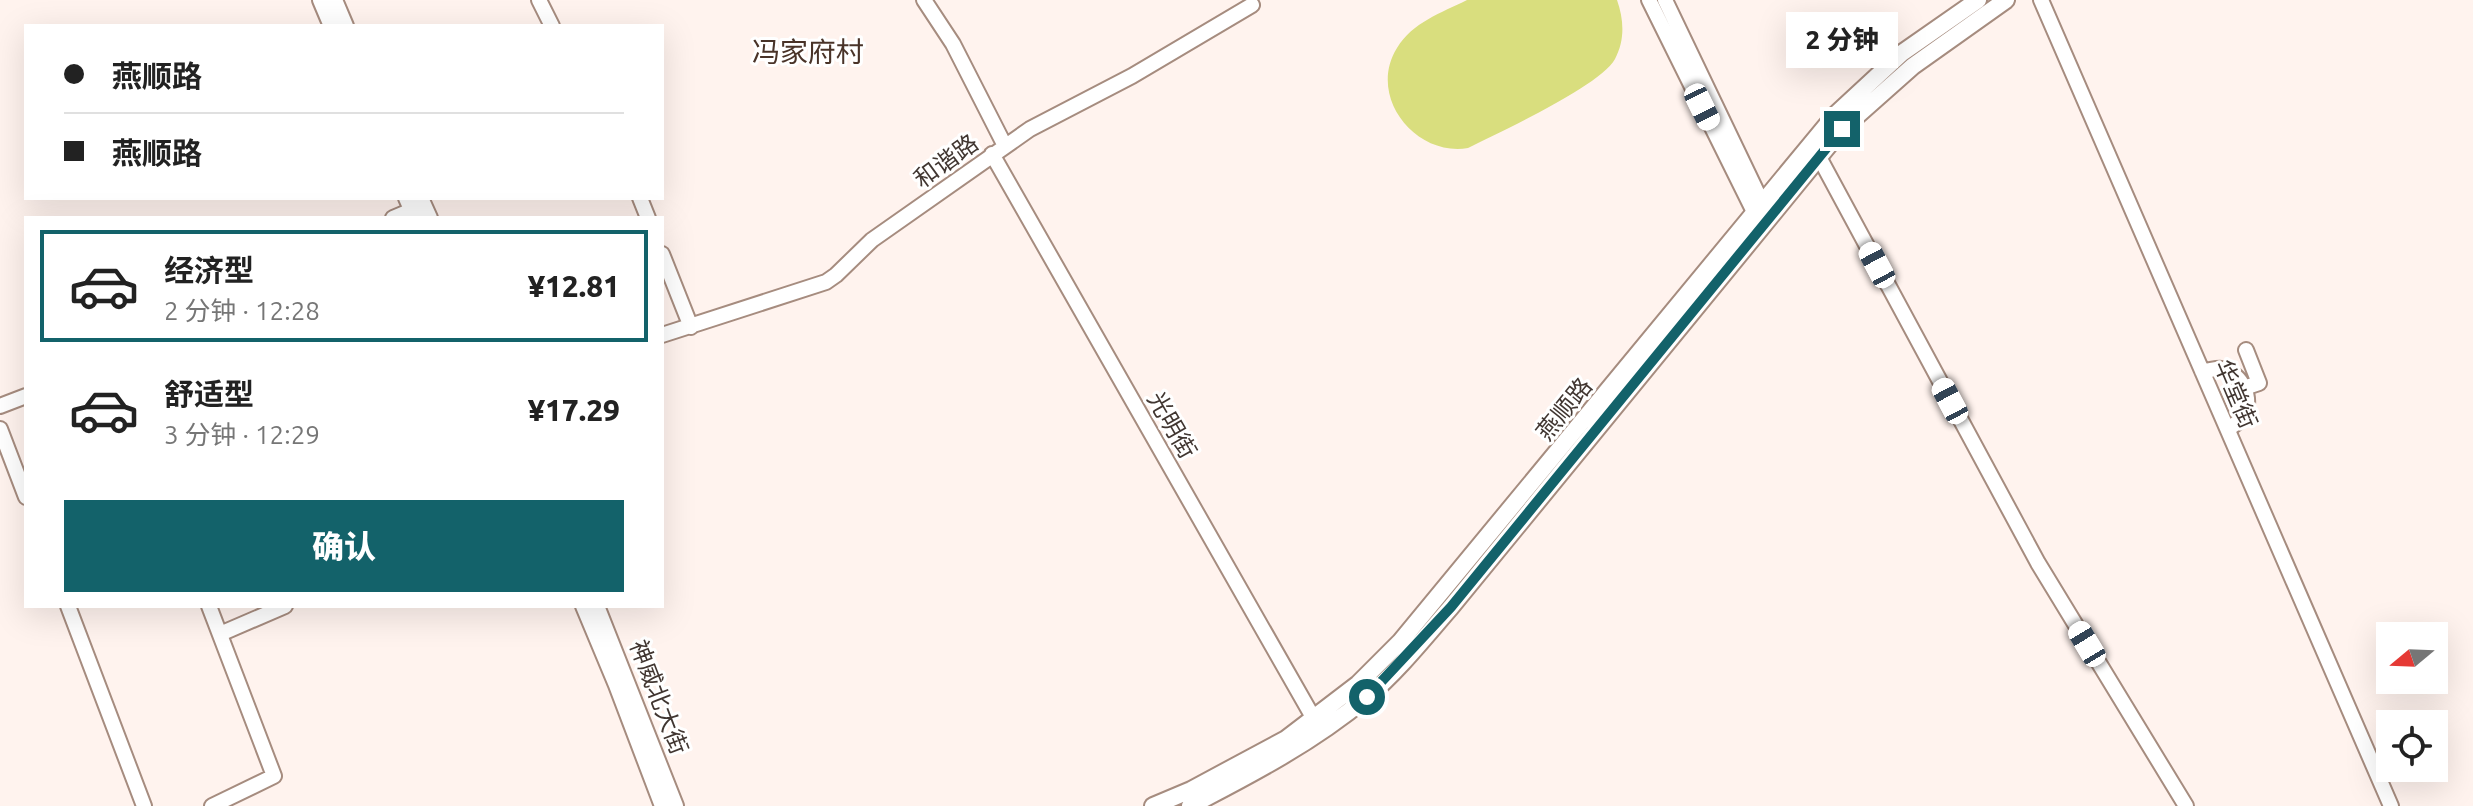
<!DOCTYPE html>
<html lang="zh">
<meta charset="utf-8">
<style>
:root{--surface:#fff;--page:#f6f6f6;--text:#222;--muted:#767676;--line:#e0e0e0;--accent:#13626a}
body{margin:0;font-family:Ubuntu,"Noto Sans SC",sans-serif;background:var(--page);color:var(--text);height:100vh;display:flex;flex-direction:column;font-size:30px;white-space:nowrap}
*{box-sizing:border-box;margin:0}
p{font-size:26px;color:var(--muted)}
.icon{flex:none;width:44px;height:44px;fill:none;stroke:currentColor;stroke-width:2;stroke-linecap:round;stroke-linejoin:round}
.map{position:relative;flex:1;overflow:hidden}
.side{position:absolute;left:24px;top:216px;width:640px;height:392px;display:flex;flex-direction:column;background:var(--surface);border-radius:0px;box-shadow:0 8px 32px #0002}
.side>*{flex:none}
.top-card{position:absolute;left:24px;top:24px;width:640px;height:176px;border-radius:0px;box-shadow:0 8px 32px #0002;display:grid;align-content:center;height:176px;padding:0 40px;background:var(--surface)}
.needle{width:52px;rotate:251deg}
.controls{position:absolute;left:2376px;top:622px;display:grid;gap:16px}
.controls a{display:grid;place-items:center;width:72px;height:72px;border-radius:0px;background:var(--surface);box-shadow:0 8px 32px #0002;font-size:40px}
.end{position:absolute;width:36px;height:36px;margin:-18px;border:10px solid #13626a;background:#fff;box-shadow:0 0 0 4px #fff}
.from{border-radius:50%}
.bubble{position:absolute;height:56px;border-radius:0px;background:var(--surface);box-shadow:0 8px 32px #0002;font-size:26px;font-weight:800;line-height:56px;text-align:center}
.car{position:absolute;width:24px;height:48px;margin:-24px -12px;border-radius:10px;box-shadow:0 0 6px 2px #0007;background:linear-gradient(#fff 24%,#345 0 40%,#fff 0 76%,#345 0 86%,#fff 0)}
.top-card b{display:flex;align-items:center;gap:28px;height:76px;font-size:30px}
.top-card b+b{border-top:2px solid var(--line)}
.top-card i{width:20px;height:20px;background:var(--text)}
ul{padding:14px 0 0;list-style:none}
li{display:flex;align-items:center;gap:24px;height:112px;margin:0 16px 12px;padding:0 24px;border:4px solid transparent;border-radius:0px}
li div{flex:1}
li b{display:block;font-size:30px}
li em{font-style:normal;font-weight:800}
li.on{border-color:var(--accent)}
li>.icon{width:72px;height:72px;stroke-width:1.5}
.action{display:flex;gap:16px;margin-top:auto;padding:16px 40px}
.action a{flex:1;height:92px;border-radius:0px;background:var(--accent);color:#fff;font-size:32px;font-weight:800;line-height:92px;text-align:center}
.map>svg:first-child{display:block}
.pitch{fill:#d9de7e}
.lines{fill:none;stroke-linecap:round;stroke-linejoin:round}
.minor-casing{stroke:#a68c7f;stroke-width:18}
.major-casing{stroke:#a68c7f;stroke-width:20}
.minor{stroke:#fff;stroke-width:14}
.major{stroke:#fff;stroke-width:16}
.route{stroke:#13626a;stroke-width:10}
.labels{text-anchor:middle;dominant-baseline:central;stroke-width:6;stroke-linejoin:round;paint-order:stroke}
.street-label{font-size:24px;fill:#413631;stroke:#fff}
.quarter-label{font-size:28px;fill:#493328;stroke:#fff}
</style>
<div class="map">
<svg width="2473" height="806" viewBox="0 0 2473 806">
<rect width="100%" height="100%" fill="#fff3ee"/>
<path class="pitch" d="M1467,0h150c7,20 8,40 -2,59 -16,28 -114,72 -147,89 -53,9 -101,-52 -71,-100 16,-26 44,-35 70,-48z"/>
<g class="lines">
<g class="minor-casing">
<path id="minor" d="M539,0l13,26
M924,0l29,44 52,102
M1649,0l106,214
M1665,0l101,211
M2041,0l350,806
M992,154l322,565
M1819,157l219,406 148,243
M640,198l8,20
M393,218l19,-8
M662,254l29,73
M662,335l164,-53 10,-7 36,-35 158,-111 102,-53 120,-71
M2202,371c6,0 15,-3 20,-2 20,4 32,30 21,48 -3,4 -11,9 -15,13
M2244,388l15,-5 -13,-33
M0,406l26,-10
M0,429l26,68
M68,606l76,200
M209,606l65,170 -62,30
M220,634l65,-28"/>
</g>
<g class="major-casing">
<path id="major" d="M321,0l11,26
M334,0l11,26
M407,198l9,20
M420,198l9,20
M584,606l33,79 46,121
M596,606l79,200
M1153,806l38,-16 95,-51 72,-55 42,-42 435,-527 67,-62 76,-53
M1190,806c62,-32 123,-64 177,-109 31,-26 57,-59 84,-90l391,-478 71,-63 93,-66"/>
</g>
<use href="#minor" class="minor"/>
<use href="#major" class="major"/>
</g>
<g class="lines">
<path class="route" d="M1367,697l84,-90 391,-478"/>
</g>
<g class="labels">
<g class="street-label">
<text transform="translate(946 161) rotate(-36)">和谐路</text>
<text transform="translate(2236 394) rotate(67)">华堂街</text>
<text transform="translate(1564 409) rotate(-51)">燕顺路</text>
<text transform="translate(1172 425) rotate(60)">光明街</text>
<text transform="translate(659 697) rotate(69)">神威北大街</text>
</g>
<g class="quarter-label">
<text x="808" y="51">冯家府村</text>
</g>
</g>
</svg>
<div class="controls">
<a><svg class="needle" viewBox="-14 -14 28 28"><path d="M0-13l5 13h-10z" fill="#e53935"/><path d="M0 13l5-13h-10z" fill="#767676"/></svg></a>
<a><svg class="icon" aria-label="locate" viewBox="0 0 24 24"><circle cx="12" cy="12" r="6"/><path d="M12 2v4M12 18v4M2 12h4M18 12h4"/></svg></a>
</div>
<i class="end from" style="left:1367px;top:697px"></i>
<i class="end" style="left:1842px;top:129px"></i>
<div class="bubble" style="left:1786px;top:12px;width:112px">2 分钟</div>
<i class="car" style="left:1702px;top:107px;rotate:154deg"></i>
<i class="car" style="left:1877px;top:265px;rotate:332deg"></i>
<i class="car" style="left:1950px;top:401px;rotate:332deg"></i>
<i class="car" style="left:2087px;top:644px;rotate:329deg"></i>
<div class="top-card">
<b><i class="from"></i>燕顺路</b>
<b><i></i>燕顺路</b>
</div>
<section class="side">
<ul>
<li class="on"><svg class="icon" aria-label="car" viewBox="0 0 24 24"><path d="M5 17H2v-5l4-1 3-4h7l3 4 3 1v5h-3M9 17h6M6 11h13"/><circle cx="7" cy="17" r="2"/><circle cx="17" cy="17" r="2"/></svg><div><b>经济型</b><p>2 分钟 · 12:28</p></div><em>¥12.81</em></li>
<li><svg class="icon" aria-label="car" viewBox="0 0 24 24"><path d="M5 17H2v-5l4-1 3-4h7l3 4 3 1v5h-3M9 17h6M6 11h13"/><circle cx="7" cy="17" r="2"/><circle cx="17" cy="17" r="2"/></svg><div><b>舒适型</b><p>3 分钟 · 12:29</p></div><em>¥17.29</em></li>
</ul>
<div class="action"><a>确认</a></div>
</section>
</div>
